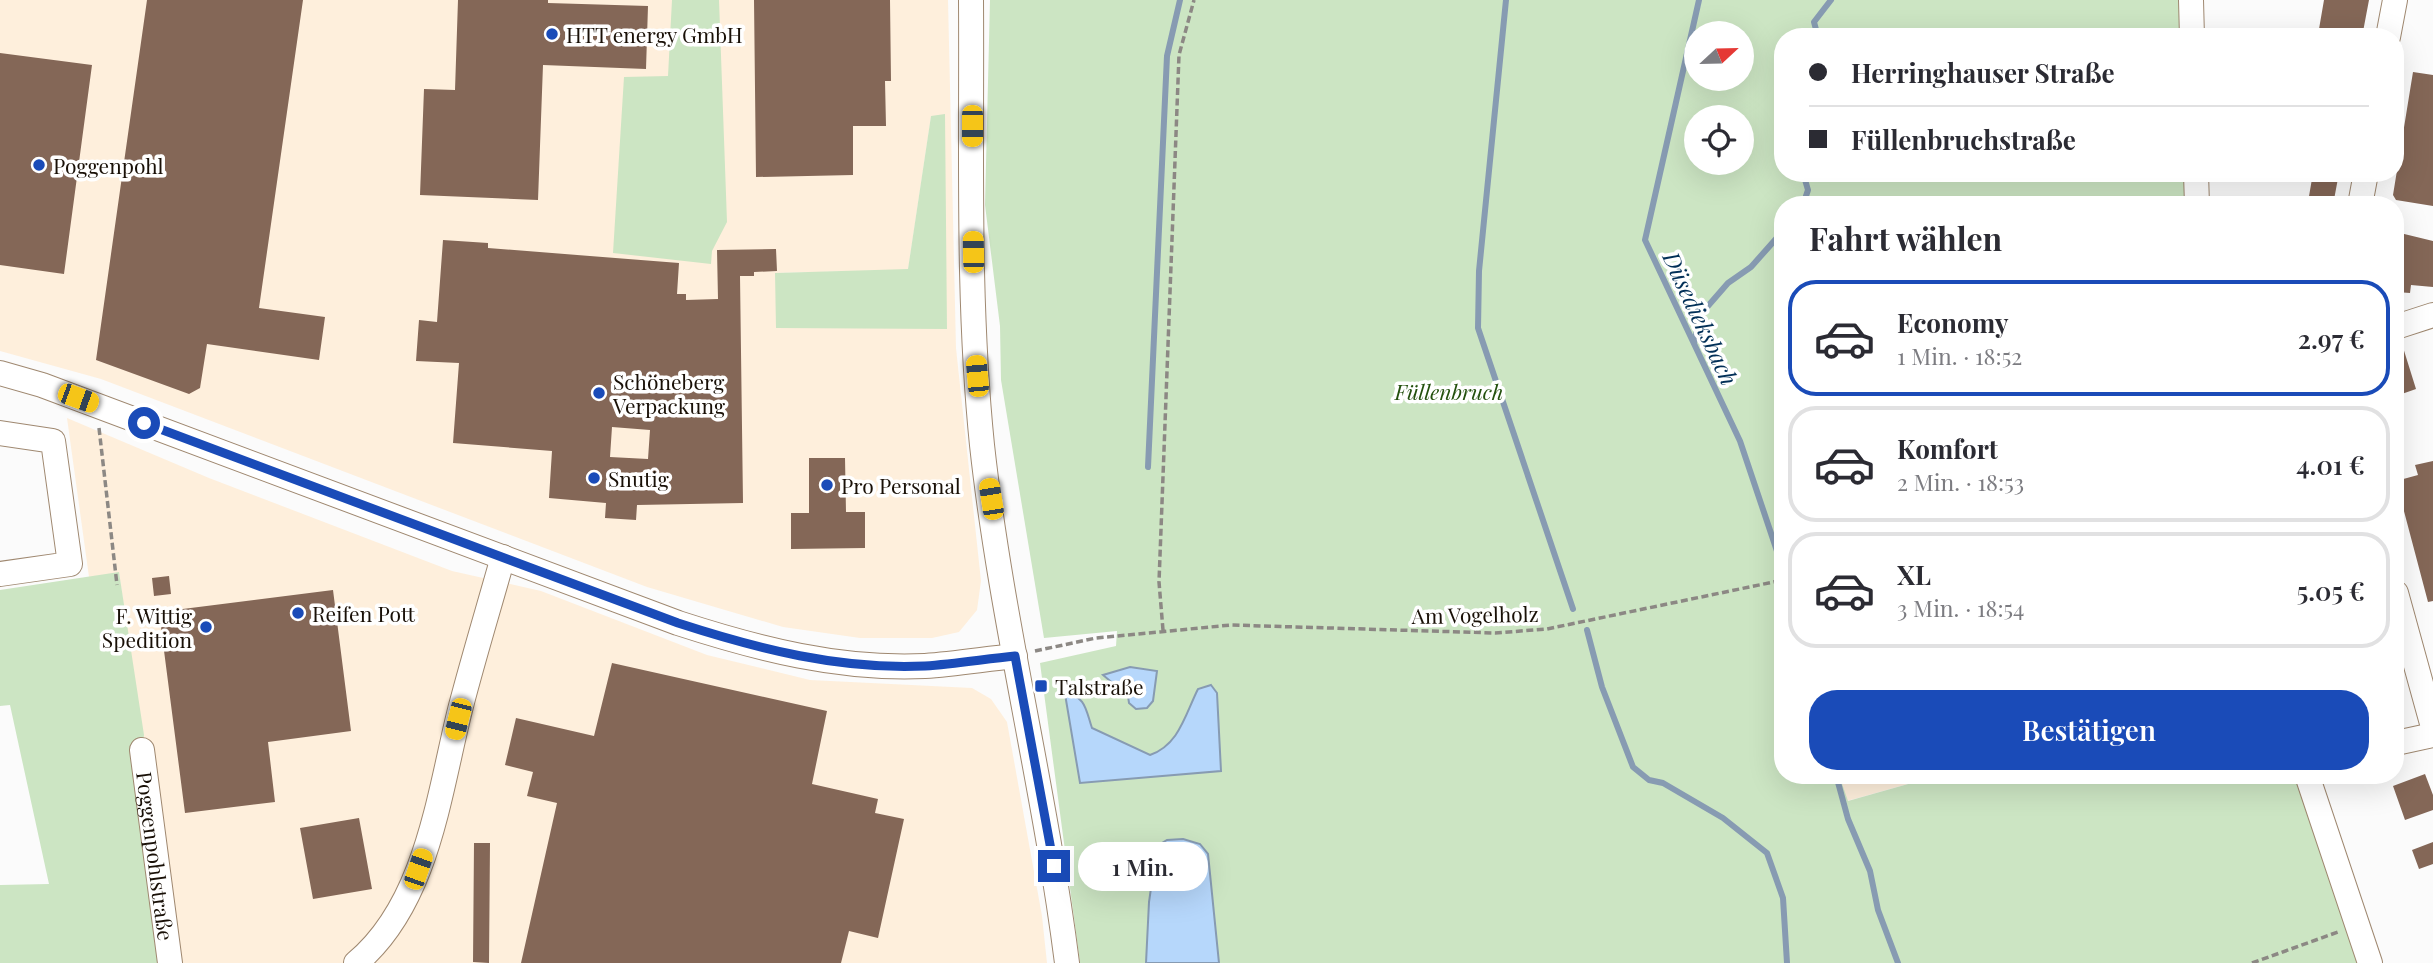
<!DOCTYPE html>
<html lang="de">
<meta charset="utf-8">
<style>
:root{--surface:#fff;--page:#f2f2f3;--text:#2b2b33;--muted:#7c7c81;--line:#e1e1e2;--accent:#1a4bb8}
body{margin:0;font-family:"Playfair Display",serif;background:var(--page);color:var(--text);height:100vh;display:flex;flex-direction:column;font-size:26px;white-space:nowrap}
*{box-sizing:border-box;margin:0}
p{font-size:23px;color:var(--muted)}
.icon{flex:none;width:38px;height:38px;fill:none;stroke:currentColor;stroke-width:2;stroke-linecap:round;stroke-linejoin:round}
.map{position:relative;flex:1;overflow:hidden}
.side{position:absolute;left:1774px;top:196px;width:630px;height:588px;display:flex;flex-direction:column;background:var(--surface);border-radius:28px;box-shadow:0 7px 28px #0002}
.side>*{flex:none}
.guide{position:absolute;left:1774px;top:28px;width:630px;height:154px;border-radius:28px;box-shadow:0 7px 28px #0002;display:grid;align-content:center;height:154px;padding:0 35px;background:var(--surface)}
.needle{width:46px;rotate:68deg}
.controls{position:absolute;left:1684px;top:21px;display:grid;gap:14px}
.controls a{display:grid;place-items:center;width:70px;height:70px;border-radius:50%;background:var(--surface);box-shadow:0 7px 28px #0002;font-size:35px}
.end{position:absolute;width:32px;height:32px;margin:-16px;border:9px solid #1a4bb8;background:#fff;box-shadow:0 0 0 4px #fff}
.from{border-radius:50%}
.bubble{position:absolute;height:49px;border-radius:24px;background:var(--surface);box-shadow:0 7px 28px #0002;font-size:23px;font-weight:600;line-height:49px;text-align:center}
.car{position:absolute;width:21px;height:42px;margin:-21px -10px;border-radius:9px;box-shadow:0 0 5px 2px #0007;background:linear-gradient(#f5c518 24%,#345 0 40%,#f5c518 0 76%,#345 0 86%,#f5c518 0)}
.guide b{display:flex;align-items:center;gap:24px;height:66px;font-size:26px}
.guide b+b{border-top:2px solid var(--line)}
.guide i{width:18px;height:18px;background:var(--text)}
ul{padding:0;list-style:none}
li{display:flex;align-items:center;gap:21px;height:116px;margin:0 14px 10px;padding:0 21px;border:4px solid var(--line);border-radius:28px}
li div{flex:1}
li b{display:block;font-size:26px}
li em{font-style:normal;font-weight:600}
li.selected{border-color:var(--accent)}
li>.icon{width:63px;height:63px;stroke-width:1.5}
h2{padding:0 35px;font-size:32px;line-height:84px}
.primary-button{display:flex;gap:14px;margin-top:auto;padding:14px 35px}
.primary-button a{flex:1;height:80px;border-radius:28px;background:var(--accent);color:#fff;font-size:28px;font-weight:600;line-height:80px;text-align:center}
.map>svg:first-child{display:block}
.industrial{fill:#feefdc;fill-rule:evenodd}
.green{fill:#cce5c3;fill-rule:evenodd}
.water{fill:#b6d7fb;stroke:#879bb2;stroke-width:2}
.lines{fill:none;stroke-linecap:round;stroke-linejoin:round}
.stream{stroke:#879bb2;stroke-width:6}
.building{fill:#846757;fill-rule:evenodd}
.minor-casing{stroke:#9f8870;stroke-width:26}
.path{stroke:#8c8884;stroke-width:3.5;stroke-dasharray:7 3.5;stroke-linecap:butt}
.minor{stroke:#fff;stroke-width:24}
.route{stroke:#1a4bb8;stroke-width:9}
.poi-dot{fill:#1a4bb8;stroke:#fff;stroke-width:2.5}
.labels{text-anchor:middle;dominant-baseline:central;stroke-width:7;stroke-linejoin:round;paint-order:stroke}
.poi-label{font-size:21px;fill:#191007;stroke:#fff;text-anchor:start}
.park-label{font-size:21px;font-style:italic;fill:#23500d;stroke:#fff}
.street-label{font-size:21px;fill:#191007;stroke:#fff}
.water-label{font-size:23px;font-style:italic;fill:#012f57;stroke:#fff}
</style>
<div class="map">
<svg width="2433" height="963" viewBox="0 0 2433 963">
<rect width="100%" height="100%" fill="#fbfbfb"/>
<path class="industrial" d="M0,0h948l8,348 25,233 -4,29 -18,22 -27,6h-72l-77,-11 -136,-40 -546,-208 -101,-28zM931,117l16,212 -172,-56 133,-3z
M67,418l142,60 243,93 89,20 166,64 103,25 162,8 19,11 16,23 35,194 5,47h-871l-57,-390 -30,4z
M1839,775h101l-93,26z"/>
<path class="green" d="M672,0h47l8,222 -15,29 -1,13 -98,-11 11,-176 44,-1z
M990,0h1197v37h-404v136h408v32h-408v570h56l9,26 92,-26h360l65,188h-1285l-40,-300 76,-17 1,-15 -73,7 -43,-258 -1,-54 -15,-121zM1696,33h45v46h-45zM1696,117h45v46h-45z
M945,114l2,215 -171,-1 -1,-55 133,-4 23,-153z
M119,572l25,163 -5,31 22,197h-161v-78l49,-1 -39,-179 -10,1v-116z"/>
<path class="water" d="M1130,667l27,4 -4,30 -6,7 -11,1 -7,-6 -1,-7 -25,-21z
M1211,685l6,8 4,78 -141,12 -15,-89c21,1 21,17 27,34l58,27c29,-10 35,-40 48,-66z
M1183,839l17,5 8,10 11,109h-73l3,-61 8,-56 10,-6z"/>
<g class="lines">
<path class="stream" d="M1506,0l-27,271 -1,57 95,281
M1699,0l-54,240 95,201 41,122
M1818,37l-4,-15 17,-22
M1803,173l5,17 -5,15
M1694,343l7,-29 27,-31 23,-16 32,-36
M1148,467l19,-411 13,-56
M1587,630l15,57 31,80 16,13 14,3 60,35 44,35 16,45 4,65
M1836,775l12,44 22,52 8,39 20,53"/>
</g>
<path class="building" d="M147,0h156l-44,308 66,9 -6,43 -112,-16 -7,44 -11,6 -93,-34z
M458,0h90v3l100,3 -2,63 -103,-4 -5,135 -118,-5 4,-106 31,1z
M754,0h136l1,81h-6l1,45h-33v49l-97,2z
M2324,0h45l-7,37h-40l2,-7 -5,-1z
M0,53l92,12 -28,209 -64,-9z
M2413,72l20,3v131l-37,-6 -3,-5z
M2313,173h26l-6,32 -25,-3z
M2396,232l37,9v46l-22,-2 -1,8 -14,-1z
M443,240l45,3v5l191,15 -2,31h9v6l32,-1 -1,-49 59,-1 1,22 -23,1v4h-14l3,227 -106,2 -1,15 -31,-2 1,-15 -57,-5 3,-47 -99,-8 6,-80 -43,-2 3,-41 18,2zM612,427l38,3 -2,29 -38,-2z
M2396,341h5l15,48 -20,7z
M809,458h36l1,54h19v36l-74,1v-36h18z
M2433,461v140l-5,1 -32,-121 22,-6 -3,-10z
M169,576l2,18 -17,2 -2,-18z
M333,590l18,141 -83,11 7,60 -90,11 -26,-201z
M612,663l215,48 -15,73 66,15 -3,14 29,6 -26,119 -29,-7 -8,32h-320l36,-160 -30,-7 6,-24 -28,-7 11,-47 78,18z
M2425,774l8,21v15l-28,10 -12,-34z
M359,818l13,71 -59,10 -13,-71z
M2433,842v22l-14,5 -7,-19z
M474,843h16l-1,120 -16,-1z"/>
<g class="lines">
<g class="minor-casing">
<g id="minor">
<path d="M971,0c1,148 -4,298 11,445 19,174 63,344 85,518"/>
<path d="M2191,0l1,37"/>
<path d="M2388,37l7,-37"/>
<path d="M2196,173l1,32"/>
<path d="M2360,205l6,-32"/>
<path d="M2396,327l37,-12"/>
<path d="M0,373l42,12 636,238c80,26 162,47 247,43 30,-2 60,-7 90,-10"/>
<path d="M0,433l53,8 17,123 -70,10"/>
<path d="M2396,593l37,134"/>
<path d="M2396,743l37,-8"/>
<path id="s1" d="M142,750l28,213"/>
<path d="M2307,775l63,188"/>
<path d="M356,963c72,-60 83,-171 105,-257 13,-50 28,-99 42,-149"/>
</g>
</g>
<path class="path" d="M99,428l18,157
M1163,630l-4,-48 20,-527 15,-55
M1035,651l61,-13 135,-13 264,8 52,-4 236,-49
M2252,963l86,-31"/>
<use href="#minor" class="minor"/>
</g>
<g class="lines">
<path class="route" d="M144,423l534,200c80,26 162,47 247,43 30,-2 60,-7 90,-10l39,210"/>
</g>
<g class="poi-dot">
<circle cx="552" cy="34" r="7"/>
<circle cx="39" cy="165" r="7"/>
<circle cx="599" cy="393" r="7"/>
<circle cx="594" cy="478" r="7"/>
<circle cx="827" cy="485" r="7"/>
<circle cx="298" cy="613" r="7"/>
<circle cx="206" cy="627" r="7"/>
<rect x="1034" y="679" width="14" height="14" rx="3.5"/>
</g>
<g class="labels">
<g class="poi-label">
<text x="566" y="34">HTT energy GmbH</text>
<text x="53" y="165">Poggenpohl</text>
<text x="613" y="381">Schöneberg<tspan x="613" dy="24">Verpackung</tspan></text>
<text x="608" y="478">Snutig</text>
<text x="841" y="485">Pro Personal</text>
<text x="312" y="613">Reifen Pott</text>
<text x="192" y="615" text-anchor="end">F. Wittig<tspan x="192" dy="24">Spedition</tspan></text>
<text x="1055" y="686">Talstraße</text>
</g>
<g class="park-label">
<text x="1449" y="391">Füllenbruch</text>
</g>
<g class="street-label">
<text transform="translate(1475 614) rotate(-1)">Am Vogelholz</text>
<text stroke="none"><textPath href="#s1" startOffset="107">Poggenpohlstraße</textPath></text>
</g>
<g class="water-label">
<text transform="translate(1701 318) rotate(65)">Düsedieksbach</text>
</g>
</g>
</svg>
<div class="controls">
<a><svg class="needle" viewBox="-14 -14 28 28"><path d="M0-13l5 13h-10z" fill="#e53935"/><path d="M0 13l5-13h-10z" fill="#7c7c81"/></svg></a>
<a><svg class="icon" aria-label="locate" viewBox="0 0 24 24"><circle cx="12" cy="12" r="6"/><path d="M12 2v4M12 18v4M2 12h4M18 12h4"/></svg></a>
</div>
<i class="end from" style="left:144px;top:423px"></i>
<i class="end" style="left:1054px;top:866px"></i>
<div class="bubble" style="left:1078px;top:842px;width:130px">1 Min.</div>
<i class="car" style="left:972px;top:126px;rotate:180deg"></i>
<i class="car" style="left:973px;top:252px;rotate:359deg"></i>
<i class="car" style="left:977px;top:376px;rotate:355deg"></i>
<i class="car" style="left:78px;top:398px;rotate:110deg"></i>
<i class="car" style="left:991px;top:499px;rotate:351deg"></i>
<i class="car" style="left:458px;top:719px;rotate:194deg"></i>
<i class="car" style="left:418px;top:869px;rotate:19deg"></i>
<div class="guide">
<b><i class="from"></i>Herringhauser Straße</b>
<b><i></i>Füllenbruchstraße</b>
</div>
<section class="side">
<h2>Fahrt wählen</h2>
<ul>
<li class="selected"><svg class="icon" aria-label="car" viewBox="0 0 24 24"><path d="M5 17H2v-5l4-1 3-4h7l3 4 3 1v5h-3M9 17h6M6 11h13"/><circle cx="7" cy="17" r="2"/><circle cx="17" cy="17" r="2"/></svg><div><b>Economy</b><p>1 Min. · 18:52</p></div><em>2.97 €</em></li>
<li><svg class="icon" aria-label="car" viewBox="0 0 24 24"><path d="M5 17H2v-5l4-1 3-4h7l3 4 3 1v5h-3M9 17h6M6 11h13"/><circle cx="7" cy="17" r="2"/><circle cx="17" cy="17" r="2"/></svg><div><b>Komfort</b><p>2 Min. · 18:53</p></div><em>4.01 €</em></li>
<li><svg class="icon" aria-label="car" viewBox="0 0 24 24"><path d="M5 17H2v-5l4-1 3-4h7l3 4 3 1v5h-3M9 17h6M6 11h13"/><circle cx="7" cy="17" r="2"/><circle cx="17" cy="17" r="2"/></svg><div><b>XL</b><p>3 Min. · 18:54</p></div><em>5.05 €</em></li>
</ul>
<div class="primary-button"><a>Bestätigen</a></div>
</section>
</div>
